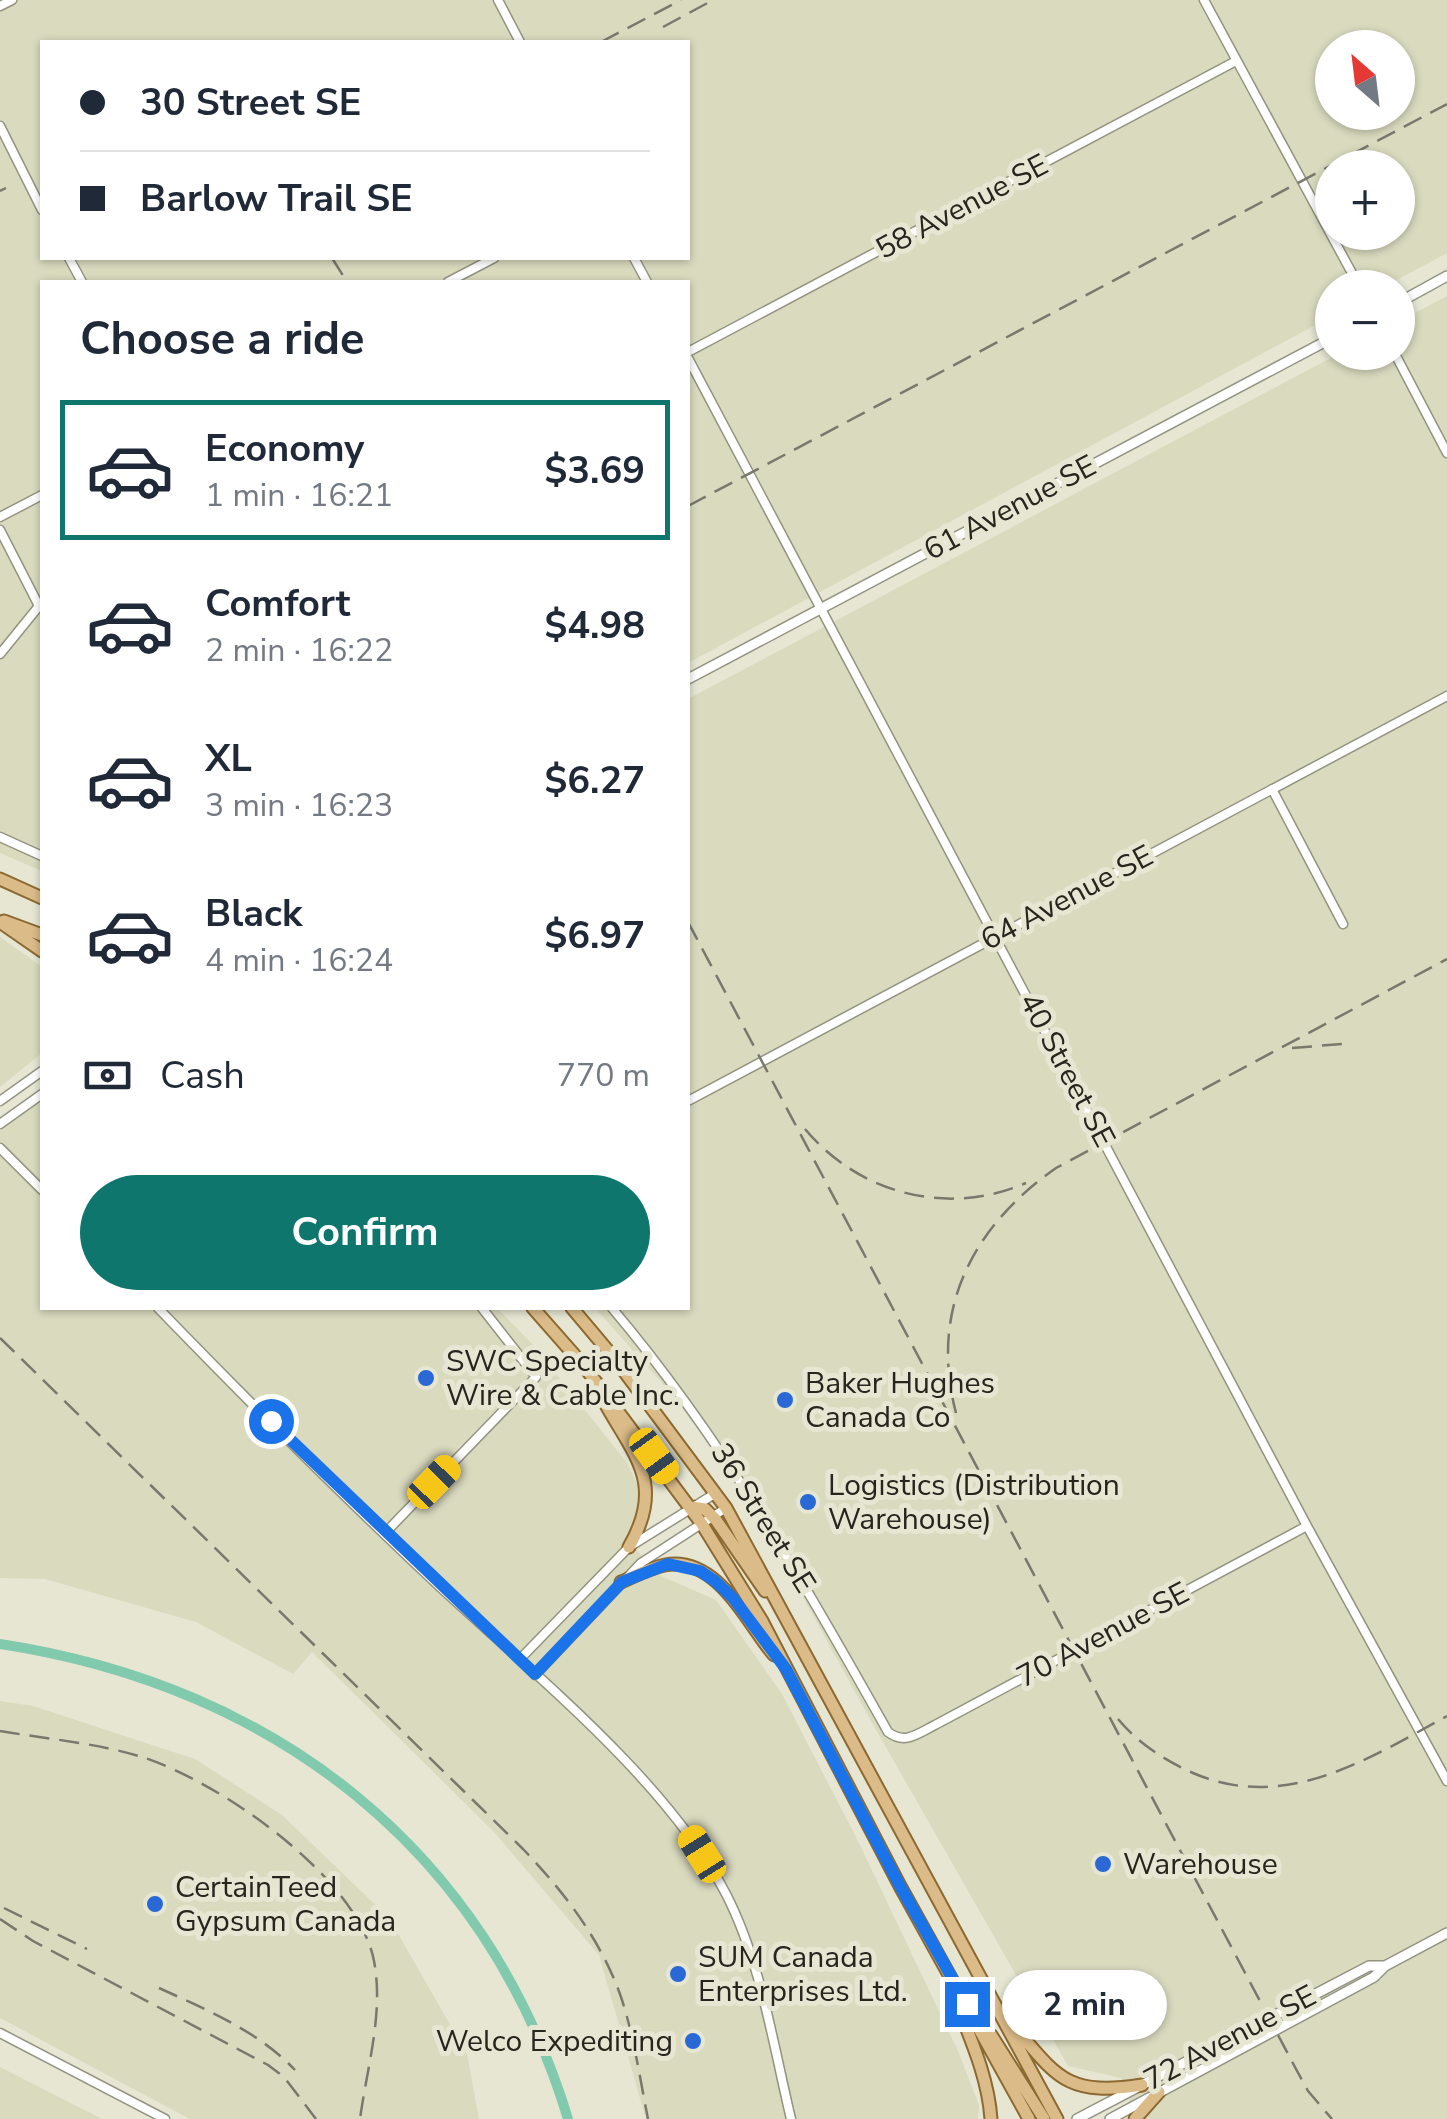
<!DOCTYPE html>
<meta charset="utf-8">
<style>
:root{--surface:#fff;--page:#f2f2f3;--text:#1f2937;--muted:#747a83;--line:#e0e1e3;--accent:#0f766e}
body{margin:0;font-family:"Nunito Sans",sans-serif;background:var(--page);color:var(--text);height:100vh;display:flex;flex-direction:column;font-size:38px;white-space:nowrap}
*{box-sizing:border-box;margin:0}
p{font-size:32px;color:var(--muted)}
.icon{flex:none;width:55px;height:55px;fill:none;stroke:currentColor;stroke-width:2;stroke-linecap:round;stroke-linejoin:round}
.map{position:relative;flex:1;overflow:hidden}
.details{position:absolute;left:40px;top:280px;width:650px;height:1030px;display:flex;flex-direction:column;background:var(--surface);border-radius:0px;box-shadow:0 2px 8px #0004}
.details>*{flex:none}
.hud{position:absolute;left:40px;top:40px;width:650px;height:220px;border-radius:0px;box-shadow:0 2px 8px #0004;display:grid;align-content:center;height:220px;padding:0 40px;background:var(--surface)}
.needle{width:65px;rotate:332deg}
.tools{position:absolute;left:1315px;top:30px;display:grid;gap:20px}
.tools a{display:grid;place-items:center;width:100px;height:100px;border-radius:50%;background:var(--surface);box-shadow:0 2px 8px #0004;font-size:50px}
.end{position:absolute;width:45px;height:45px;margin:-22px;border:12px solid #1a73e8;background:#fff;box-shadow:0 0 0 5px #fff}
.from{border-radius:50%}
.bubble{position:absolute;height:70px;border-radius:35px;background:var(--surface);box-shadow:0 2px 8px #0004;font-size:32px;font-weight:700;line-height:70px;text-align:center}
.car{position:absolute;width:30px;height:60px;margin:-30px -15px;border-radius:12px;box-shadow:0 0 8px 2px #0007;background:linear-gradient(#f5c518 24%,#345 0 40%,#f5c518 0 76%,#345 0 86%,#f5c518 0)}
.hud b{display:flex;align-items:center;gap:35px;height:95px;font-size:38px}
.hud b+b{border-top:2px solid var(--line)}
.hud i{width:25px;height:25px;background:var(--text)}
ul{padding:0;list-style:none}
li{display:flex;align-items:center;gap:30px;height:140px;margin:0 20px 15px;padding:0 20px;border:5px solid transparent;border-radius:0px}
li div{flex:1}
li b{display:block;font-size:38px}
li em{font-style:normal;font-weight:700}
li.selected{border-color:var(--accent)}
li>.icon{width:90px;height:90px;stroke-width:1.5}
h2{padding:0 40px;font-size:45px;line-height:120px}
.pay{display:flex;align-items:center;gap:25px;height:110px;padding:0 40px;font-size:38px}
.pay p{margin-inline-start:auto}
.action{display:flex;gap:20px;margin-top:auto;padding:20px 40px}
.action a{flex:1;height:115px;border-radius:60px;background:var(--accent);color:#fff;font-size:40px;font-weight:700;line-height:115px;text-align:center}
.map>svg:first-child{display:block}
.built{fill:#dadabf;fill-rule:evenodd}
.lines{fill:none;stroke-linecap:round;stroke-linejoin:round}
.canal{stroke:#81caae;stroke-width:10}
.minor-casing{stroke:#939381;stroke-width:11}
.tertiary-casing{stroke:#939381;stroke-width:12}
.primary-casing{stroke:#8c6930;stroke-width:15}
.minor{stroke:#fff;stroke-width:8}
.tertiary{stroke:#fff;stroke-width:9}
.primary{stroke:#dbbb88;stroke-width:11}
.rail{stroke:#78786c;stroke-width:2.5;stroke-dasharray:20 10;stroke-linecap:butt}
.route{stroke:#1a73e8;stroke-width:12}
.poi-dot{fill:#2968d5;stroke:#e6e6d3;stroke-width:4}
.labels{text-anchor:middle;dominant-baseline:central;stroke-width:10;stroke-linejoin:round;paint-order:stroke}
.street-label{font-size:30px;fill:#26251e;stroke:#e6e6d3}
.poi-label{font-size:30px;fill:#26251e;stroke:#e6e6d3;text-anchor:start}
</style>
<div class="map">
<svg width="1447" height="2119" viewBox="0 0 1447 2119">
<rect width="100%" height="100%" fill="#e6e6d3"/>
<path class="built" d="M0,0h1447v253l-63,34 -52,1v28l-644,347v-381h-646v589l-42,-18zM42,42h646v216h-646zM1332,48h66v64h-66zM1332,168h66v64h-66z
M1447,296v1823h-311l-15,-41 -53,-12 -197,-345 -127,-231 -75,-99 -74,-83h93v-609l652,-346 58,-1v-30z
M0,937l42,30v86l-42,34z
M42,1100v208h455l39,40 91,115 18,38 -20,36 36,39 55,24 66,94 76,147 100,210 21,54 -1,14h-332l-47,-164 -105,-123 -182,-180 -19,22 -97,-52 -151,-43 -45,-1v-447z
M0,1701l33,5 162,53 87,56 107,103 78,136 12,65h-289l-190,-101z
M0,2067l102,52h-102z"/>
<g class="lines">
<path class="canal" d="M0,1644c275,42 486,205 568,475"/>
<g class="minor-casing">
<path id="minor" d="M498,0l22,42
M1204,0l156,288
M0,6l12,-6
M0,126l42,84
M69,258l13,24
M634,258l13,24
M448,282l46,-24
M688,352l548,-291
M1394,352l53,101
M688,358l619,1168 140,255
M0,517l42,-22
M0,530l39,76 -39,48
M1272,789l71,135
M0,837l42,19
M0,1101l42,-30
M688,1101l759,-405
M0,1124l42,-30
M0,1148l42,42
M158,1308c91,94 184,187 280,277 94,88 229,195 288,309 35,68 47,150 65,225
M612,1308c110,130 193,276 276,424 17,13 29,2 47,-7l372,-199
M385,1533l151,-156 -54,-69
M520,1659l109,-112 87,-54
M535,1675l106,-112 85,-55
M0,2033l165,86"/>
</g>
<g class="tertiary-casing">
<path id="tertiary" d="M1398,303l49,-27
M688,679l644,-341
M1077,2119l292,-153h16
M1110,2119l264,-142 11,-11 62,-33"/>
</g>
<g class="primary-casing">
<path id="primary" d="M0,879l42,19
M4,921l38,14
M0,922l42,29
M533,1308l51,58 118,158 60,97 138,265 129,233
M572,1308l43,51 111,149 331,611
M601,1396c31,58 66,85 28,151
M691,1507l14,2 11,11 49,71
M621,1582c14,-6 29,-14 44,-17 52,-10 82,58 109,90
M950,1986c16,43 38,87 41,133
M1009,2021c48,55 55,76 133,64
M991,2035l53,84
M1135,2119l24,-27"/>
</g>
<use href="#minor" class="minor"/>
<use href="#tertiary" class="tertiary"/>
<use href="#primary" class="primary"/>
<path class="rail" d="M663,27l50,-27
M601,42l80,-42
M0,191l6,-3
M332,258l15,24
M688,506l759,-402
M688,922l608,1147 12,22 24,28
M1292,1048l50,-4
M805,1129c54,65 143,88 221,54
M0,1338l523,511c42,44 78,91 98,148 13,39 19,82 27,122
M956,1413c-27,-103 16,-186 100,-245l391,-209
M1118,1719c20,24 46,41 75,54 92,40 175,-14 254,-57
M0,1731c47,8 97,12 142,26 78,25 216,120 232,204 10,52 -7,106 -14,158
M4,1908l83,41
M0,1919l33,22 235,124 16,12 32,42
M159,1988c48,22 99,43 136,82"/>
</g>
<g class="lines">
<path class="route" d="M271,1421l264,253 87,-92 46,-18 32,7 15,10 18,17 53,71 114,217 67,118"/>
</g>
<g class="poi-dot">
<circle cx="426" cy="1378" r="10"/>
<circle cx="785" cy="1400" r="10"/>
<circle cx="808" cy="1502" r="10"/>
<circle cx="1103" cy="1864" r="10"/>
<circle cx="155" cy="1904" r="10"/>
<circle cx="678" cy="1974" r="10"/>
<circle cx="693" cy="2041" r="10"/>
</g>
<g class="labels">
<g class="street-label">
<text transform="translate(962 207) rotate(-28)">58 Avenue SE</text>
<text transform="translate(1010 508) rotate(-28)">61 Avenue SE</text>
<text transform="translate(1067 898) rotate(-28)">64 Avenue SE</text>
<text transform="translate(1067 1070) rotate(62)">40 Street SE</text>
<text transform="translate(763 1518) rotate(58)">36 Street SE</text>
<text transform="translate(1103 1635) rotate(-28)">70 Avenue SE</text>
<text transform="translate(1230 2038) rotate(-28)">72 Avenue SE</text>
</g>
<g class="poi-label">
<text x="446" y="1361">SWC Specialty<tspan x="446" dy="34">Wire &amp; Cable Inc.</tspan></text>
<text x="805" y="1383">Baker Hughes<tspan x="805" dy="34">Canada Co</tspan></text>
<text x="828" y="1485">Logistics (Distribution<tspan x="828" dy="34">Warehouse)</tspan></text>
<text x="1123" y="1864">Warehouse</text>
<text x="175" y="1887">CertainTeed<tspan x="175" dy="34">Gypsum Canada</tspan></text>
<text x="698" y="1957">SUM Canada<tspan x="698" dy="34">Enterprises Ltd.</tspan></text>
<text x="673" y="2041" text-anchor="end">Welco Expediting</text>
</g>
</g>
</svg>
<div class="tools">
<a><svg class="needle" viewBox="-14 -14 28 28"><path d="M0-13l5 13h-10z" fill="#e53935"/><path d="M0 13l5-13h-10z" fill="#747a83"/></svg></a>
<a>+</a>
<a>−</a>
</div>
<i class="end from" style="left:271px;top:1421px"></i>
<i class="end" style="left:967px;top:2004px"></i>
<div class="bubble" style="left:1002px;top:1970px;width:165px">2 min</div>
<i class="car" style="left:654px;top:1456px;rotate:144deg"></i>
<i class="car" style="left:434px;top:1482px;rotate:44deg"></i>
<i class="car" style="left:702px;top:1854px;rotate:328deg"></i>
<div class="hud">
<b><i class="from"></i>30 Street SE</b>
<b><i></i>Barlow Trail SE</b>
</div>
<section class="details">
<h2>Choose a ride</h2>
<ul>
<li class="selected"><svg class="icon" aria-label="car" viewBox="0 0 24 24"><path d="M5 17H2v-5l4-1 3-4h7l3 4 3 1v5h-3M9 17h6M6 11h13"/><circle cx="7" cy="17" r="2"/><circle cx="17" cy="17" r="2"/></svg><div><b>Economy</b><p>1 min · 16:21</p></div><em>$3.69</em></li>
<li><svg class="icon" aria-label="car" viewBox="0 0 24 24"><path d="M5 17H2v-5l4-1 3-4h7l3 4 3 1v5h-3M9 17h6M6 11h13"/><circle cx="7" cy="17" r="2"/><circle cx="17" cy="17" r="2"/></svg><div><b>Comfort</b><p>2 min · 16:22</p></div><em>$4.98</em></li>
<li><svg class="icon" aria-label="car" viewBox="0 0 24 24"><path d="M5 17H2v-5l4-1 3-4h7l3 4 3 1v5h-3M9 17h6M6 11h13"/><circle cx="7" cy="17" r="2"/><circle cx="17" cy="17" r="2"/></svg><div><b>XL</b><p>3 min · 16:23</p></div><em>$6.27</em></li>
<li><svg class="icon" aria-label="car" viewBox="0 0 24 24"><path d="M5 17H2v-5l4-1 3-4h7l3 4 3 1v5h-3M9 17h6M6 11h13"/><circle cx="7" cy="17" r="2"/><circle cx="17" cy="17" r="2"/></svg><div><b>Black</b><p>4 min · 16:24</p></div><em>$6.97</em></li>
</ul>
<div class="pay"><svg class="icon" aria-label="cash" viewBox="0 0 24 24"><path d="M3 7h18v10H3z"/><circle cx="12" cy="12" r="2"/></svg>Cash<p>770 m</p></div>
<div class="action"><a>Confirm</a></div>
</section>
</div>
